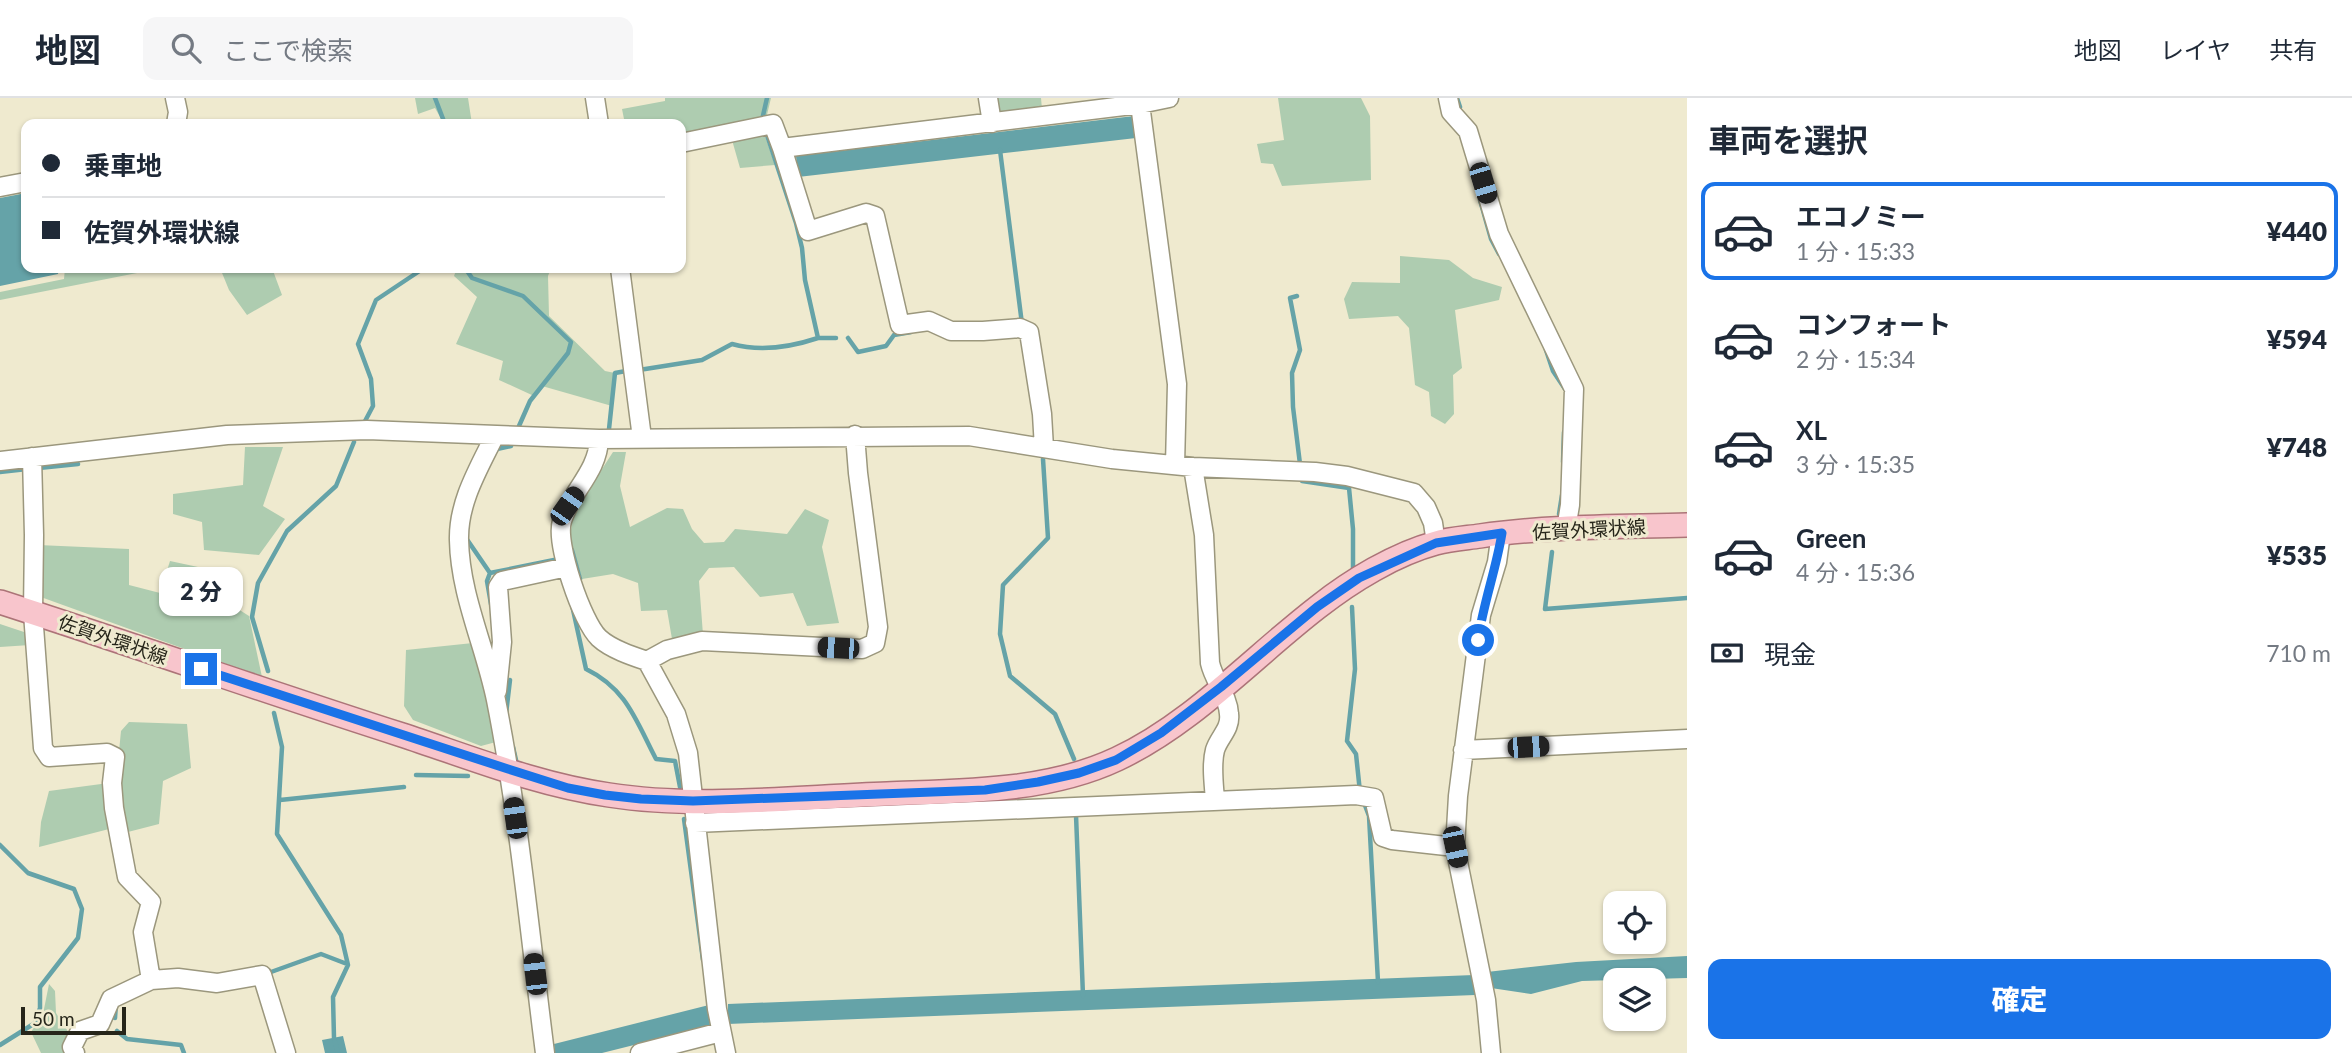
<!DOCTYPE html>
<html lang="ja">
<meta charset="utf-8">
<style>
:root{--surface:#fff;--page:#f6f6f7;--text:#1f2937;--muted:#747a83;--line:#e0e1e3;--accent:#1a73e8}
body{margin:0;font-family:Lato,"Noto Sans JP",sans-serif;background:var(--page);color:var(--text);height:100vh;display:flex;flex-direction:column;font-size:26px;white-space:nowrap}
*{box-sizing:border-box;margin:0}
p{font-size:23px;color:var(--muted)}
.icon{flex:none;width:38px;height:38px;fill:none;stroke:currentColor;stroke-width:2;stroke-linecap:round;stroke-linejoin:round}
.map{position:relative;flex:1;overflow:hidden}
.drawer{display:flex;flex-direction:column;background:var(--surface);width:665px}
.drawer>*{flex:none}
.top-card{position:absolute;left:21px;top:21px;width:665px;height:154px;border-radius:14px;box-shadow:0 2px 5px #0004;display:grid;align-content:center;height:154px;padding:0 21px;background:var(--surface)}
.buttons{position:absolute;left:1603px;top:793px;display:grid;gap:14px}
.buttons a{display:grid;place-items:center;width:63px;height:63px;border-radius:14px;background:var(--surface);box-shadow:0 2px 5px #0004;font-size:35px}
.scale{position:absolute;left:21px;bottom:18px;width:105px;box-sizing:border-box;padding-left:7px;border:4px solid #26251a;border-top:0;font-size:19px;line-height:24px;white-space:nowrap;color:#26251a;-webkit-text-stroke:5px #efeacf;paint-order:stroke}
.end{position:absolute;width:32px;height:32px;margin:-16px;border:9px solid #1a73e8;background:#fff;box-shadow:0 0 0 4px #fff}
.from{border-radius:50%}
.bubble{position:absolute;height:49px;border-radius:14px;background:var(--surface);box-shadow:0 2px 5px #0004;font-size:23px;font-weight:800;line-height:49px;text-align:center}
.car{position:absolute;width:21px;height:42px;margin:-21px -10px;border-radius:9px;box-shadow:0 0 5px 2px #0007;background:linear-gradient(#222 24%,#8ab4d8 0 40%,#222 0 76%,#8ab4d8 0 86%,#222 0)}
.top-card b{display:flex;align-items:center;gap:24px;height:66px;font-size:26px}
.top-card b+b{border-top:2px solid var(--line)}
.top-card i{width:18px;height:18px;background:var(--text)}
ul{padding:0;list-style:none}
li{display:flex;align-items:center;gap:21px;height:98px;margin:0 14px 10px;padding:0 7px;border:4px solid transparent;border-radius:14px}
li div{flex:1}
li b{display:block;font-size:26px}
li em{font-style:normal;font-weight:800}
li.active{border-color:var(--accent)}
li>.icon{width:63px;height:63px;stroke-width:1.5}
h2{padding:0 21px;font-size:32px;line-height:84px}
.pay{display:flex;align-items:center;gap:18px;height:77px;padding:0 21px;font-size:26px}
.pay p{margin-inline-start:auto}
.button{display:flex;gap:14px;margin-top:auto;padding:14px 21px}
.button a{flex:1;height:80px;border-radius:14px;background:var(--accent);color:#fff;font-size:28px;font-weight:800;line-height:80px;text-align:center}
header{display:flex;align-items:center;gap:42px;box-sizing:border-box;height:98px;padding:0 35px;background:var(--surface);border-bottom:2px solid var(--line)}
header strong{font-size:33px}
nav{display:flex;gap:38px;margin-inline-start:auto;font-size:24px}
.search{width:490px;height:63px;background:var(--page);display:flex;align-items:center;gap:18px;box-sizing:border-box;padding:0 24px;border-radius:14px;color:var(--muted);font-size:26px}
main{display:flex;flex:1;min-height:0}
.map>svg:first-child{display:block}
.green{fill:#aeccb0}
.water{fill:#65a3a8}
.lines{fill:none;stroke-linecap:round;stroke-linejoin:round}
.stream{stroke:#65a3a8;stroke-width:4.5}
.minor-casing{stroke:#9b977d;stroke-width:21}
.major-casing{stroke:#ac7478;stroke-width:26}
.minor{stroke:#fff;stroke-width:18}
.major{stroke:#f8c5cc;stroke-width:23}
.route{stroke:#1a73e8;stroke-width:9}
.labels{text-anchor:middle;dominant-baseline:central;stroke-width:6;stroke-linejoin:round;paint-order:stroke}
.street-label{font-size:19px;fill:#26251a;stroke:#efeacf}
</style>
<header>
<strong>地図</strong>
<div class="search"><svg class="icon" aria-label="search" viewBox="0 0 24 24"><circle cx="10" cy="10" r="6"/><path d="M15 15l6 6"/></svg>ここで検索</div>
<nav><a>地図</a><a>レイヤ</a><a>共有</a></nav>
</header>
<main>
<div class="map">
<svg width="1687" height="955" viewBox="0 0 1687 955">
<rect width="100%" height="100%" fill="#efeacf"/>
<path class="green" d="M415,0h53l4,26h-28l-9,-16 -17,6z
M665,0h106l-5,21 -85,17v-12h-56l-3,-15 43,-8z
M997,0h44l1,11 -43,4z
M1278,0h83l9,18 1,64 -89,6 -9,-22 -12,-1 -4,-19 27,-4z
M764,35l11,32 -35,3 -8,-28z
M1400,158l49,4 24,18 29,9 -3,13 -44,10 7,58 -9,7 1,39 -9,10 -14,-8 -2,-24 -14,-7 -6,-57 -11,-12 -49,3 -5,-20 8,-17 48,1z
M65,170h72v5l-137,27v-8l64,-13z
M220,170h52l10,27 -35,20 -18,-25z
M457,170h94l-3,8 1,40 56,55 10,2 -3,33 -70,-20 -8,10 -35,-16 4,-19 -47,-17 21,-47 -23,-21z
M245,349h38l-20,59 22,13 -26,36 -55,-5 -2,-28 -29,-8v-20l70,-9z
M613,354h13l-6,34 10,41 37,-19 16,1 9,20 12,14 20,-1 11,-13 52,5 18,-25 24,11 -7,27 17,76 -32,3 -14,-33 -33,4 -26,-30 -25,1 -10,13 4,54 -31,4 -5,-29 -26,1 -3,-28 -25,-9 -31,5 -12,-41 3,-24z
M38,447l91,4v36l31,8 10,-32 28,6 1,17 50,32 13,61 -224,-81z
M0,526l30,10v11l-30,2z
M473,545l23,99 -15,4 -68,-26 -9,-14 2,-56z
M129,624l58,2 4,44 -28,13 -4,43 -35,9 -11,-5 -74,19 2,-25 8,-31 67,-9 5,-51z
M49,886l6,7 1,22 13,20 -4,20h-24l-10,-21 12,-18z"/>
<path class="water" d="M1134,18l2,22 -338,39 -2,-21z
M26,95v75h33l-1,6 -58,12v-88z
M1687,858v22l-105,3 -51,13 -40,-6 -4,-16 89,-10z
M1474,877l1,20 -747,29v-20z
M709,907l1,21 -108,27h-47l-1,-9z
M343,938l4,17h-22l-3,-13z"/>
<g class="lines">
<path class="stream" d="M435,0l10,26
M1457,0l3,9
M762,22l5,-22
M766,34l30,91 6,25 3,32 13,58h18
M1000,52l22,174
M1480,102l11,39 8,15
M465,170l7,10 51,18 48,46 -3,11 -38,48 -11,25
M1297,198l-7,2 10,52 -8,23 1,34 7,57
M848,240l10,14 28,-6 8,-11 17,-3
M1546,252l7,21 12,18
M639,272l63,-10 30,-16c29,8 59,3 86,-6
M364,325l9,-17 -2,-27 -13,-35 18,-44 48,-32
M609,331l6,-56 11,-2
M496,353l1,-2 14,-3
M1043,361l5,79 -45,47 -3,49 10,42 45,38 19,45
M1563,364l1,-30
M39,370l39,-4
M0,374l27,-3
M1302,383l47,7 4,41v39
M1559,416l3,-19
M466,440l24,35
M572,452l8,29
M1552,454l-7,57 142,-11
M491,506l-4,-23 3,-8 64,-13
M572,507l14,64c41,20 50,52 70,90l19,2 5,26
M1352,509l3,62 -8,72 9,13 4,38
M268,573l-16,-54 6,-34 29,-52 49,-45 18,-44
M274,615l8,34 -5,87 64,101 7,30 -15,32 1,41 4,15
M506,616l4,-34
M513,649l3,13
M416,677l52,1
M280,702l124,-13
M1363,702l6,16 9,166
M1076,717l7,181
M684,721l19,141
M0,747l28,28 46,16 8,20 -4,29 -38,49v21l-5,15 -35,22
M271,874l50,-18 26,10
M115,920l1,-14
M117,933l10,8 54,6 3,8"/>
<g class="minor-casing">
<path id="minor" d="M175,0l3,14 -2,12
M595,0l4,26
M988,0l4,25
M1448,0l3,14 17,19 31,103 75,155 -4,116 -4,24
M1140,6l37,280 -2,81
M681,45l92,-19 9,24 358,-44 29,-6
M782,50l26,83 58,-18 9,3 25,109 29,-4 22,10h32l37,-3 9,4 13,82 2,34
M0,89l26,-5
M620,170l22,170
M495,337c-16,33 -37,67 -36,105 1,55 26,106 37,160 23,116 34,236 49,353
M599,341c-1,33 -28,52 -37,82 -7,22 20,101 37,117 12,11 33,18 48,23l29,53 12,39 29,256 9,44
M32,359l2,78 -1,78 10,135 6,9 58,-4 8,4 -3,26 2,25 13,69 24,25 -8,30 8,48
M0,363l227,-26 140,-5 232,9 370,-3 143,23 81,8 122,5 32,4 67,17 12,14 7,16 3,20
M1193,369l11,68 6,128c4,18 18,32 19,51 2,15 -10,23 -14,36 -4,15 -1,35 0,50
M647,563l20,-11 35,-9 160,8 13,-6 3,-16 -20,-154 -3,-38
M497,593l5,-49 -4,-55 4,-6 65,-14
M1463,652l224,-11
M695,725l661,-28 18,3 9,39 9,3 63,7
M75,955l-3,-6 8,-16 20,-7 11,-25 40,-19 27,-2 39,5 45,-8 24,78
M640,955l81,-21
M1491,955l-5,-53 -31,-153 3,-51 23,-181 16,-53 4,-29"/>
</g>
<g class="major-casing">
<path id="major" d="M0,504c134,43 267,90 402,133 67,22 136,50 207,60 89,14 188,2 278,-1 76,-3 160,-2 230,-35 75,-35 136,-102 201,-152 33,-26 77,-53 118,-64 14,-4 30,-5 44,-7 68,-10 138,-9 207,-11"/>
</g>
<use href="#minor" class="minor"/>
<use href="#major" class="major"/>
</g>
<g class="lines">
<path class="route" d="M201,571l307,100 60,19 37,7 36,4 52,2 292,-11 53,-8 41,-9 37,-13 45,-27 60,-46 96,-80 42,-29 77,-35 66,-10c-6,37 -19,71 -24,107"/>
</g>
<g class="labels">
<g class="street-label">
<text transform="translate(1589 431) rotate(-3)">佐賀外環状線</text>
<text transform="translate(113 541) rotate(19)">佐賀外環状線</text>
</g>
</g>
</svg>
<div class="buttons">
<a><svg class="icon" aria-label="locate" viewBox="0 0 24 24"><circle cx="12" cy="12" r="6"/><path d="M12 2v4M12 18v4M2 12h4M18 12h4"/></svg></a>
<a><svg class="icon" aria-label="layers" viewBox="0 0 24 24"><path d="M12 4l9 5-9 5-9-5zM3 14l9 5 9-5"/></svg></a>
</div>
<div class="scale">50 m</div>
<i class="end from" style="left:1478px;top:542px"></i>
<i class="end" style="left:201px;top:571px"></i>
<div class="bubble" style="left:159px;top:469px;width:84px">2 分</div>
<i class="car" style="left:1483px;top:85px;rotate:163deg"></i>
<i class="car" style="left:567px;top:408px;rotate:35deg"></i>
<i class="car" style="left:838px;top:550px;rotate:273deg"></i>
<i class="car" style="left:1528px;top:649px;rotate:87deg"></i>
<i class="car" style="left:515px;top:720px;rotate:352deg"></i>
<i class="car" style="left:1455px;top:749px;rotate:168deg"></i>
<i class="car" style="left:535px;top:876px;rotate:353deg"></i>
<div class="top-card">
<b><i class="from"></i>乗車地</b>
<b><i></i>佐賀外環状線</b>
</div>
</div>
<section class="drawer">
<h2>車両を選択</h2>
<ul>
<li class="active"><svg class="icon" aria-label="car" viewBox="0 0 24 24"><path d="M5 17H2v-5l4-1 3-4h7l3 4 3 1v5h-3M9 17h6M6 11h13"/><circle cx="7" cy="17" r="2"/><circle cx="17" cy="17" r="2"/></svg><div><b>エコノミー</b><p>1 分 · 15:33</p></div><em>¥440</em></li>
<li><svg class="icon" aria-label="car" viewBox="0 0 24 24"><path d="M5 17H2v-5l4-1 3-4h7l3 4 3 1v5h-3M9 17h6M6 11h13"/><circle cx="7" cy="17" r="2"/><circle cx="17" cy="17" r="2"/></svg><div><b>コンフォート</b><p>2 分 · 15:34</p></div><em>¥594</em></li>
<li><svg class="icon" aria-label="car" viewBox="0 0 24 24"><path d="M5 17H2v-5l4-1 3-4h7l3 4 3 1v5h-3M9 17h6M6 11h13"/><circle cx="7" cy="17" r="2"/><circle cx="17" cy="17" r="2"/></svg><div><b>XL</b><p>3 分 · 15:35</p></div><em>¥748</em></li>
<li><svg class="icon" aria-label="car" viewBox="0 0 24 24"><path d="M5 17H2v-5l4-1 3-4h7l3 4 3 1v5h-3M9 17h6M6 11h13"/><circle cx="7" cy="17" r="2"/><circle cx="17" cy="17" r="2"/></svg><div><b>Green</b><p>4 分 · 15:36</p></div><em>¥535</em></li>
</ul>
<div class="pay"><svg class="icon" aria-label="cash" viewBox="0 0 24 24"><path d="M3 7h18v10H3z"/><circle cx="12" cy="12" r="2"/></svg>現金<p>710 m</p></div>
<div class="button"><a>確定</a></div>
</section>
</main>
